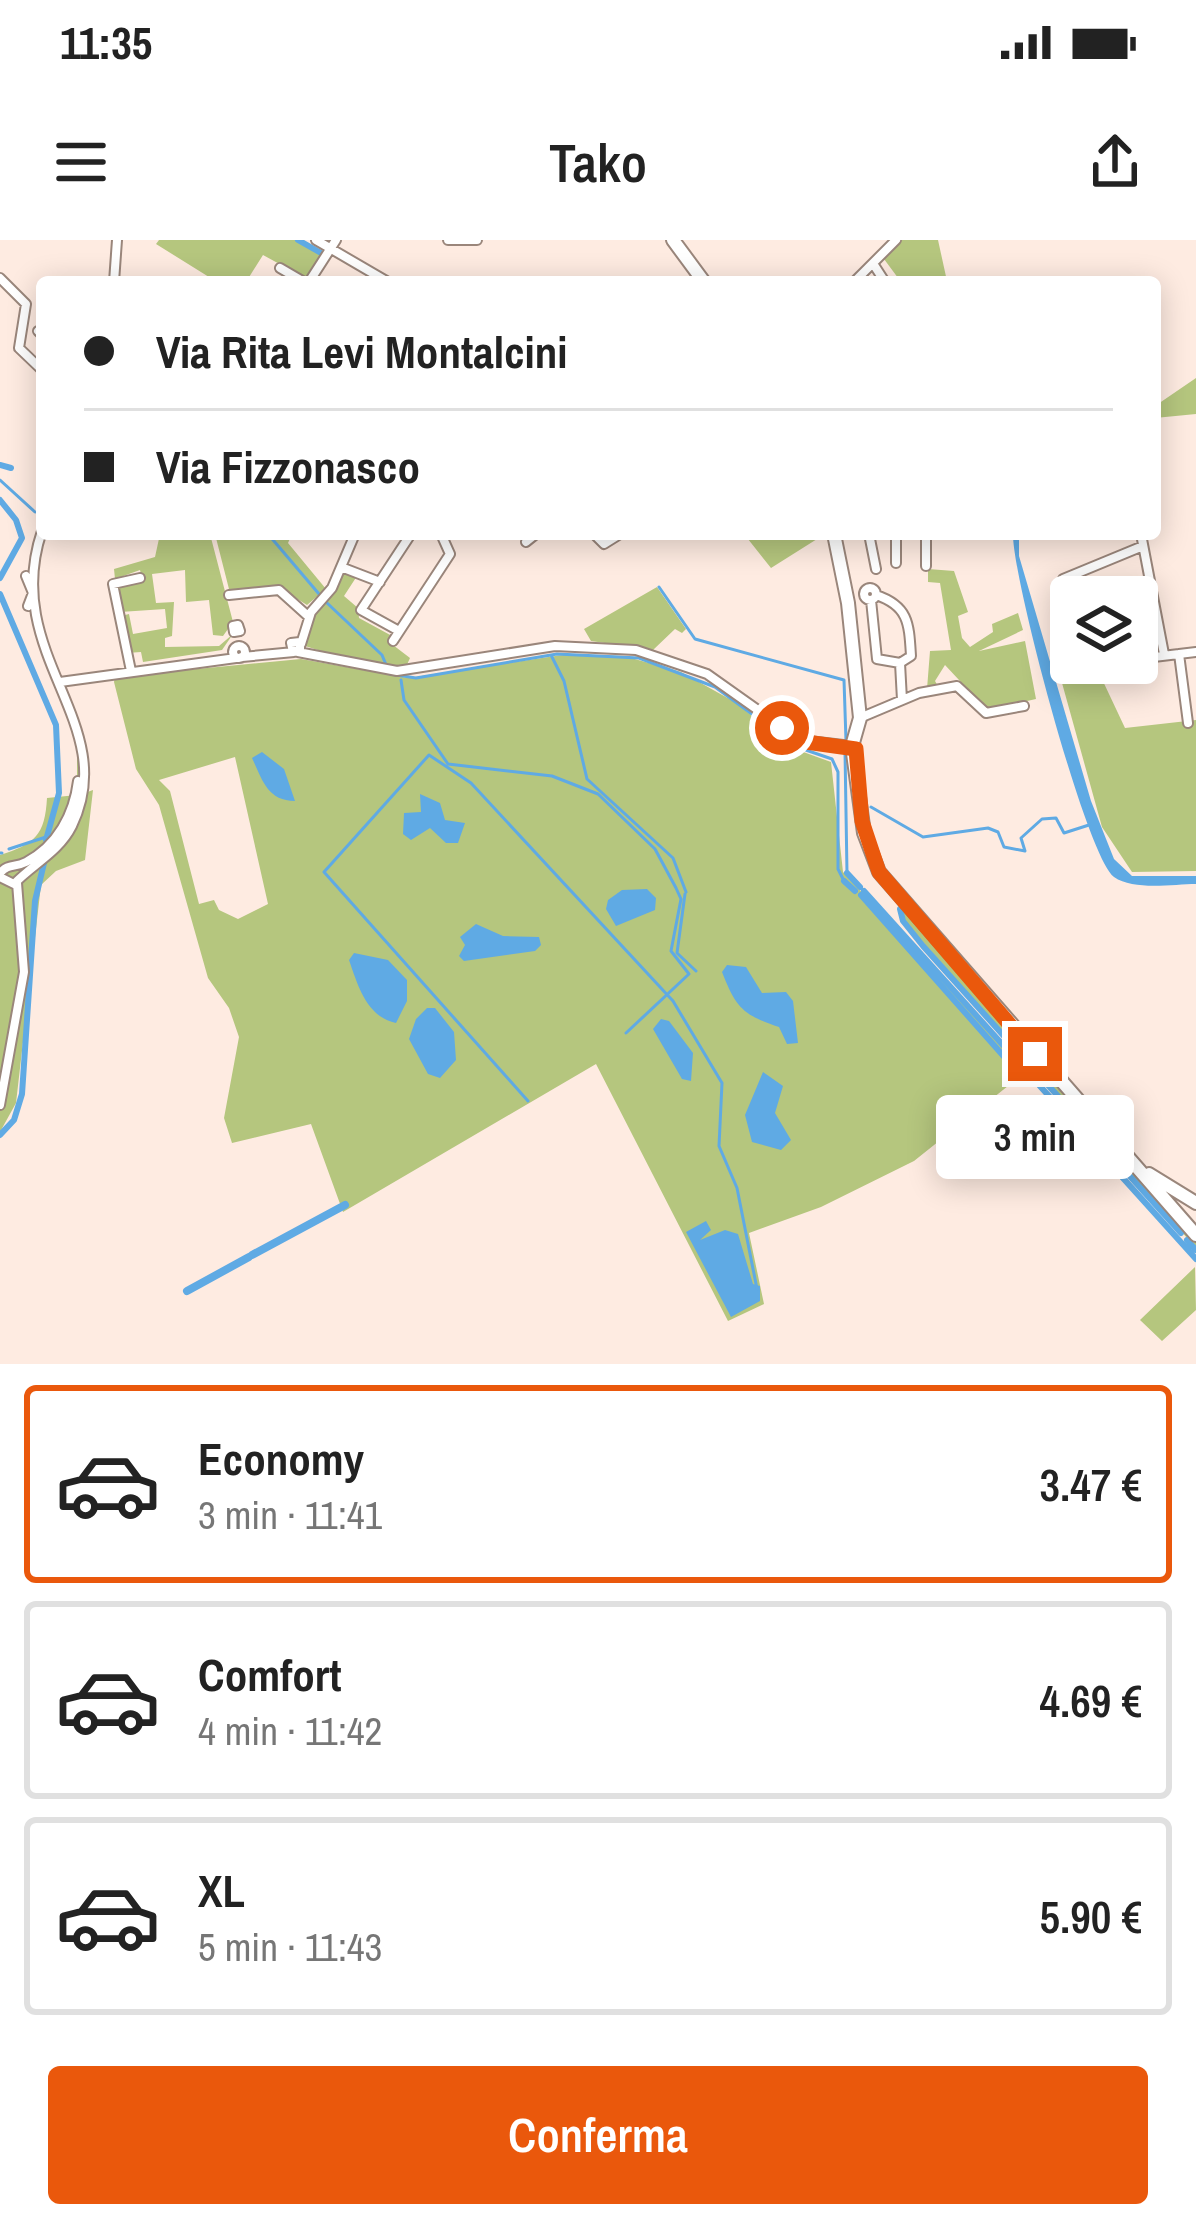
<!DOCTYPE html>
<html lang="it">
<meta charset="utf-8">
<style>
:root{--surface:#fff;--page:#f6f6f6;--text:#222;--muted:#767676;--line:#e0e0e0;--accent:#ea580c}
body{margin:0;font-family:"Archivo Narrow",sans-serif;background:var(--page);color:var(--text);height:100vh;display:flex;flex-direction:column;font-size:45px;white-space:nowrap}
*{box-sizing:border-box;margin:0}
p{font-size:39px;color:var(--muted)}
.icon{flex:none;width:66px;height:66px;fill:none;stroke:currentColor;stroke-width:2;stroke-linecap:round;stroke-linejoin:round}
.map{position:relative;height:1124px;overflow:hidden}
.sheet{display:flex;flex-direction:column;background:var(--surface);flex:1}
.sheet>*{flex:none}
.guide{position:absolute;left:36px;top:36px;width:1125px;height:264px;border-radius:12px;box-shadow:0 6px 30px #0003;display:grid;align-content:center;height:264px;padding:0 48px;background:var(--surface)}
.buttons{position:absolute;left:1050px;top:336px;display:grid;gap:24px}
.buttons a{display:grid;place-items:center;width:108px;height:108px;border-radius:12px;background:var(--surface);box-shadow:0 6px 30px #0003;font-size:60px}
.end{position:absolute;width:54px;height:54px;margin:-27px;border:15px solid #ea580c;background:#fff;box-shadow:0 0 0 6px #fff}
.from{border-radius:50%}
.bubble{position:absolute;height:84px;border-radius:12px;background:var(--surface);box-shadow:0 6px 30px #0003;font-size:39px;font-weight:600;line-height:84px;text-align:center}
.guide b{display:flex;align-items:center;gap:42px;height:114px;font-size:45px}
.guide b+b{border-top:3px solid var(--line)}
.guide i{width:30px;height:30px;background:var(--text)}
ul{padding:21px 0 0;list-style:none}
li{display:flex;align-items:center;gap:36px;height:198px;margin:0 24px 18px;padding:0 24px;border:6px solid var(--line);border-radius:12px}
li div{flex:1}
li b{display:block;font-size:45px}
li em{font-style:normal;font-weight:600}
li.active{border-color:var(--accent)}
li>.icon{width:108px;height:108px;stroke-width:1.5}
.primary-button{display:flex;gap:24px;margin-top:auto;padding:24px 48px}
.primary-button a{flex:1;height:138px;border-radius:12px;background:var(--accent);color:#fff;font-size:48px;font-weight:600;line-height:138px;text-align:center}
.status{display:flex;justify-content:space-between;align-items:center;height:84px;padding:0 60px;background:var(--surface);direction:ltr}
.status svg{height:33px;fill:currentColor}
header{display:flex;justify-content:space-between;align-items:center;height:156px;padding:0 48px;background:var(--surface);font-size:54px;font-weight:600}
.map>svg:first-child{display:block}
.green{fill:#b5c67e;fill-rule:evenodd}
.water{fill:#5faae4}
.lines{fill:none;stroke-linecap:round;stroke-linejoin:round}
.stream{stroke:#5faae4;stroke-width:3}
.canal{stroke:#5faae4;stroke-width:6}
.river{stroke:#5faae4;stroke-width:8}
.minor-casing{stroke:#9a867b;stroke-width:12}
.major-casing{stroke:#9a867b;stroke-width:16}
.minor{stroke:#fff;stroke-width:8}
.major{stroke:#fff;stroke-width:12}
.route{stroke:#ea580c;stroke-width:15}
</style>
<div class="status"><b>11:35</b><svg viewBox="0 0 49 12"><path d="M0 12V9h3v3zM5 12V6h3v6zM10 12V3h3v9zM15 12V0h3v12zM26 1h20v11H26zM47 4h2v5h-2z"/></svg></div>
<header><svg class="icon" aria-label="menu" viewBox="0 0 24 24"><path d="M4 6h16M4 12h16M4 18h16"/></svg>Tako<svg class="icon" aria-label="share" viewBox="0 0 24 24"><path d="M12 15V3M7 8l5-5 5 5M5 13v7h14v-7"/></svg></header>
<div class="map">
<svg width="1196" height="1124" viewBox="0 0 1196 1124">
<rect width="100%" height="100%" fill="#feebe1"/>
<path class="green" d="M159,0h138l24,13 -14,26 -44,-24 -17,27h-29l-61,-38z
M898,0h40l9,41 -46,1 -17,-23z
M1196,138v36l-41,4v-12z
M160,294h50l23,88 -10,14 -10,-1 -4,-35 -23,2 -1,-32 -33,4 4,29 18,-1 -2,34 -7,2v9l54,-1 14,-12 -11,16 -79,12 -2,-10 -14,1 -6,-37 8,-2 4,20 34,-6 -2,-19 -45,3 -4,-28 26,-6 -2,-8 -25,9 -1,-10 41,-12z
M215,294h77l-4,9 38,46 -19,16 -27,-17 -50,5z
M744,294h81l-54,34z
M928,329l26,2 14,41 -10,4 4,22 8,9 23,-15 -1,-8 26,-11 5,17 -44,21 46,-10 11,58 -49,11 -42,-45 -10,16 4,7 -12,1 3,-38 21,-1 -11,-67 -12,-1z
M343,330l14,6 -13,20 14,12 1,10 33,18 1,9 17,13 -5,11 -42,-5 -58,-18 8,-33z
M657,347l29,42 -4,4 -7,-4 -22,21 -62,-9 -7,-12z
M569,414l55,2 57,16 52,29 62,48 36,13 12,110 185,198 -114,91 -93,46 -72,26 15,71 -36,17 -132,-257 -253,148 -32,-88 -79,19 -8,-25 15,-81 -10,-29 -21,-30 -49,-173 -23,-36 -22,-87 1,-5 186,-18 107,19zM235,517l33,147 -30,15 -19,-9 -5,-10 -15,4 -29,-113 -11,-11z
M1101,437l24,51 71,-8v151l-64,1 -30,-45 -40,-144z
M77,512l5,42 11,-4 -8,70 -29,11 -15,14 -25,218 -16,29v-277c35,-11 45,-20 47,-57l30,-3z
M902,668l278,311 16,19v10l-292,-327z
M1195,1027l1,43 -34,31 -22,-21z"/>
<path class="water" d="M1013,294h6v22l72,245 23,58 18,17h64v8c-23,0 -62,7 -82,-7 -28,-21 -102,-301 -101,-343z
M262,512l22,17 11,32c-28,0 -33,-22 -43,-43z
M420,554l20,9 5,17 20,3 -7,20h-12l-16,-15 -19,12 -8,-6 1,-21 17,-1z
M647,649l9,9 -1,12 -39,16 -10,-17 2,-9 14,-10z
M476,684l27,12 36,1 2,8 -6,6 -71,10 -5,-5 6,-11 -5,-8z
M354,713l34,7 19,20v21l-11,22c-29,-6 -38,-37 -47,-63z
M727,725l19,2 16,26 24,-1 7,9 5,42 -11,1 -8,-17c-36,-12 -43,-19 -57,-55z
M427,768h8l19,24 2,28 -16,18 -12,-4 -19,-35 7,-20z
M661,779l8,2 24,32 -2,28 -9,-2 -29,-50z
M763,832l20,14 -8,27 16,27 -10,10 -29,-8 -7,-27z
M706,981l5,9 -11,10 25,-10 13,4 15,50 7,2v15l-29,16 -45,-85z"/>
<g class="lines">
<path class="stream" d="M0,240l35,32
M268,294l51,60
M659,347l36,52 149,41 2,61
M326,362l56,53 5,12
M551,415l13,26 23,98 86,79 13,34
M390,434l26,4 141,-24 82,4 76,29 82,60 35,12 6,13v97l6,12
M401,440l3,20 44,64 104,12 46,18 57,55 21,39 5,11 -10,52 18,23 -63,59
M845,511l2,122
M871,567l52,30 65,-9 10,4 6,15 21,4 -4,-13 21,-19 14,-1 8,15 25,-8
M9,609l37,-12
M0,613h2
M685,654l-8,59 19,18
M528,861l-204,-229 105,-117 42,28 202,218 49,82 -3,63 18,42 20,101"/>
<path class="canal" d="M298,0l23,13
M0,225l11,3
M0,260l16,20 6,18 -22,40
M0,354l56,131 3,68 -13,47
M847,633l13,14
M844,641l11,10
M864,651l332,368
M861,655l154,174
M900,669l3,12 20,25 258,287
M0,895l14,-15 8,-26 13,-193 9,-38
M1187,1000l9,10"/>
<path class="river" d="M252,1015l93,-50
M187,1051l62,-34"/>
<g class="minor-casing">
<path id="minor" d="M316,0l72,42
M448,0h29
M874,25l11,17
M280,28l24,14
M0,38l26,26 -7,44 23,22
M114,42l3,-42
M309,42l27,-42
M854,42l42,-42
M38,91l4,4
M594,294l10,10 16,-10
M869,294l7,35
M1141,294l23,120
M526,302l10,-8
M896,323v-29
M926,326v-32
M341,327l39,15
M26,336l7,17 -5,13
M1063,339l80,-33
M864 354a6 6 0 1 1 12 0a6 6 0 1 1-12 0Z
M229,355l50,-5 30,27
M876,355c33,11 33,29 35,61l-11,7
M871,360l6,59 23,4
M238,385l2,6 -6,1 -1,-6z
M399,391l-38,-21 50,-76
M393,401l57,-87 -9,-20
M300,402v9l-7,1 -2,-9z
M301,404l10,-32 21,-24 23,-54
M233 412a6 6 0 1 1 12 0a6 6 0 1 1-12 0Z
M298,412l99,19 158,-25 81,4 71,24 93,66 52,6
M1179,414l9,69
M242,417l52,-5
M1137,419l59,-7
M900,423l2,37
M1097,423h2
M131,431l-18,-87 27,-6
M60,442l176,-24
M862,477l57,-24 38,-7 29,27 38,-7
M0,633c9,-10 14,-5 26,-11 31,-16 48,-48 52,-81
M0,637l14,7c19,-20 45,-32 58,-58 50,-103 -72,-171 -30,-295
M0,865l24,-133 -7,-89"/>
</g>
<g class="major-casing">
<path id="major" d="M673,0l31,42
M834,294l14,69 12,115 -8,28 12,87 15,39 317,363
M1149,934l47,29"/>
</g>
<use href="#minor" class="minor"/>
<use href="#major" class="major"/>
</g>
<g class="lines">
<path class="route" d="M782,488l24,14 50,7 6,72 17,51 156,182"/>
</g>
</svg>
<div class="buttons">
<a><svg class="icon" aria-label="layers" viewBox="0 0 24 24"><path d="M12 4l9 5-9 5-9-5zM3 14l9 5 9-5"/></svg></a>
</div>
<i class="end from" style="left:782px;top:488px"></i>
<i class="end" style="left:1035px;top:814px"></i>
<div class="bubble" style="left:936px;top:855px;width:198px">3 min</div>
<div class="guide">
<b><i class="from"></i>Via Rita Levi Montalcini</b>
<b><i></i>Via Fizzonasco</b>
</div>
</div>
<section class="sheet">
<ul>
<li class="active"><svg class="icon" aria-label="car" viewBox="0 0 24 24"><path d="M5 17H2v-5l4-1 3-4h7l3 4 3 1v5h-3M9 17h6M6 11h13"/><circle cx="7" cy="17" r="2"/><circle cx="17" cy="17" r="2"/></svg><div><b>Economy</b><p>3 min · 11:41</p></div><em>3.47 €</em></li>
<li><svg class="icon" aria-label="car" viewBox="0 0 24 24"><path d="M5 17H2v-5l4-1 3-4h7l3 4 3 1v5h-3M9 17h6M6 11h13"/><circle cx="7" cy="17" r="2"/><circle cx="17" cy="17" r="2"/></svg><div><b>Comfort</b><p>4 min · 11:42</p></div><em>4.69 €</em></li>
<li><svg class="icon" aria-label="car" viewBox="0 0 24 24"><path d="M5 17H2v-5l4-1 3-4h7l3 4 3 1v5h-3M9 17h6M6 11h13"/><circle cx="7" cy="17" r="2"/><circle cx="17" cy="17" r="2"/></svg><div><b>XL</b><p>5 min · 11:43</p></div><em>5.90 €</em></li>
</ul>
<div class="primary-button"><a>Conferma</a></div>
</section>
